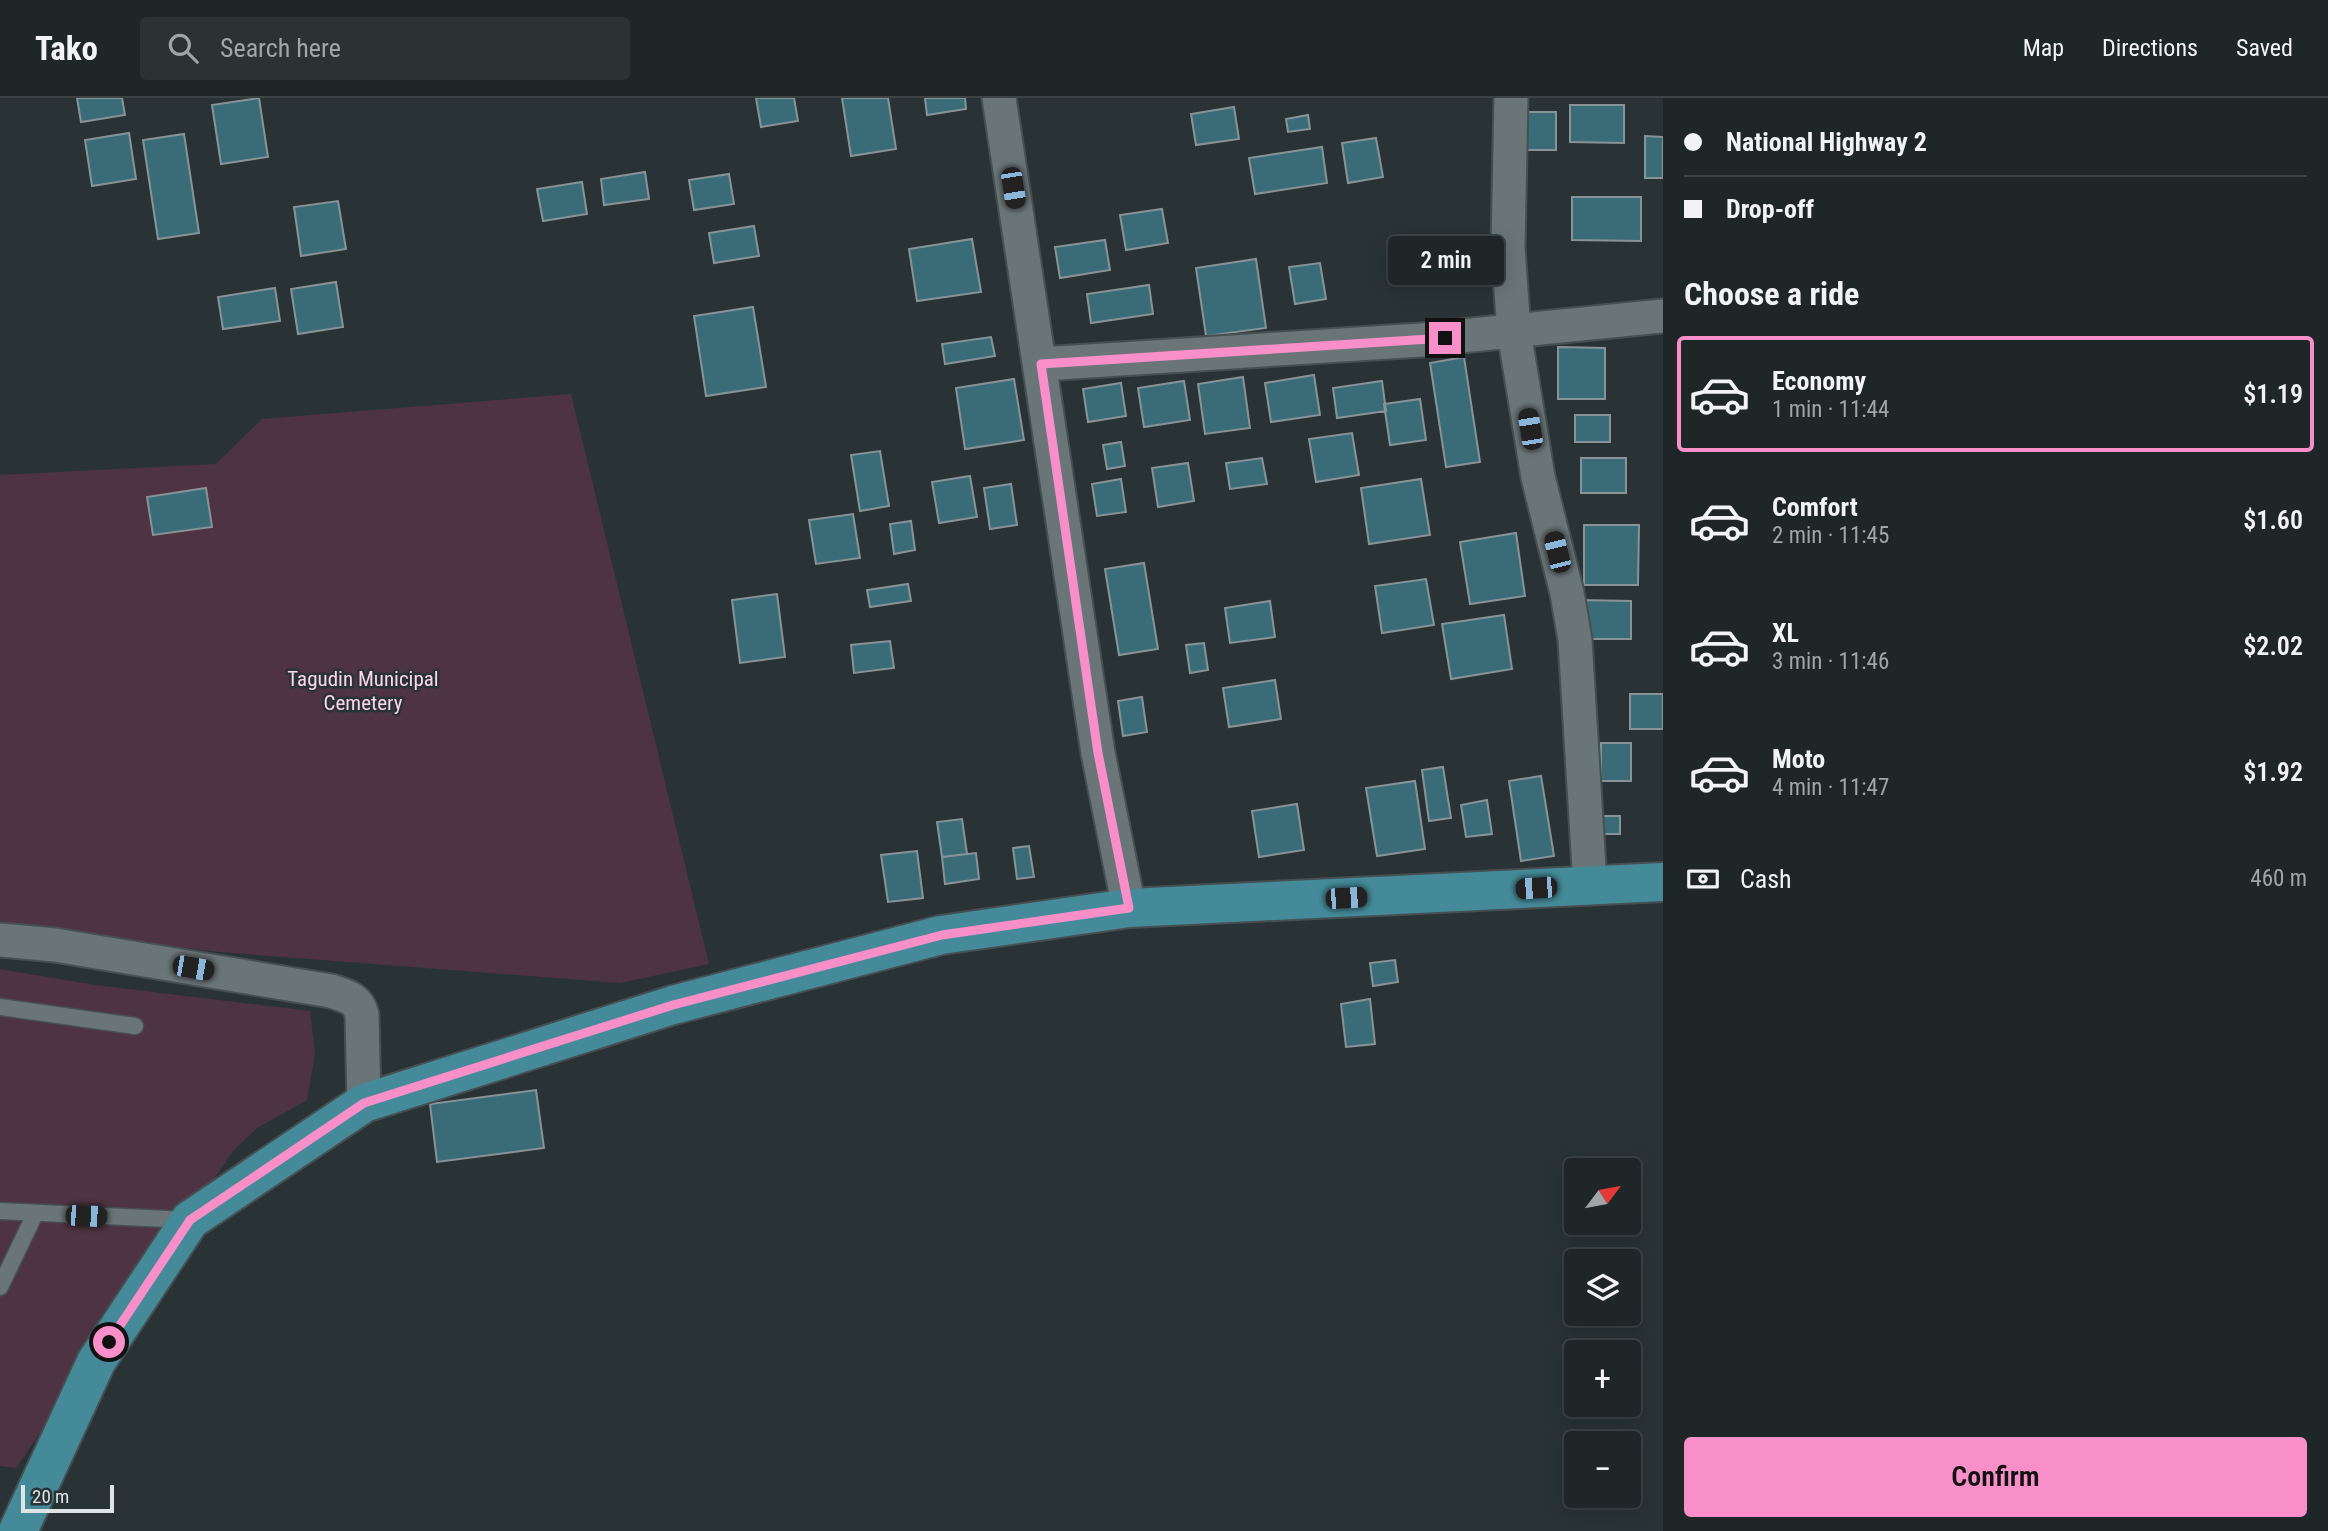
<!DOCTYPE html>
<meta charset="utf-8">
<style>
:root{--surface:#1f2628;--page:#2c3234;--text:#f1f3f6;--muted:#a1a5a8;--line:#3c4345;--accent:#f98fc9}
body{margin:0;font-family:"Roboto Condensed",sans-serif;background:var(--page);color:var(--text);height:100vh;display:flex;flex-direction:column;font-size:26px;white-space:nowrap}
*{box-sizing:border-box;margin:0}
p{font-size:23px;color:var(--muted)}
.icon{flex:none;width:38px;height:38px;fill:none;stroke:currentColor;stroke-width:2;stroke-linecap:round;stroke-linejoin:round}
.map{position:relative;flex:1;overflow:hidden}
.panel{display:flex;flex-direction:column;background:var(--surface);width:665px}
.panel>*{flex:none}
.top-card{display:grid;align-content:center;height:154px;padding:0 21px;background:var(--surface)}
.needle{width:46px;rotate:58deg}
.buttons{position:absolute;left:1564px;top:1060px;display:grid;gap:14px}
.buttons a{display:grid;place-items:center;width:77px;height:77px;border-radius:7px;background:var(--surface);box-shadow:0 4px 18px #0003,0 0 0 2px var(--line);font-size:35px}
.scale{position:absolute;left:21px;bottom:18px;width:93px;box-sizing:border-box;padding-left:7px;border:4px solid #dee4e5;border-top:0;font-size:19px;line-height:24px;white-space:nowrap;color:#dee4e5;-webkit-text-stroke:5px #293335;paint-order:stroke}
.end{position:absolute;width:32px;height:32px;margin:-16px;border:9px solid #f98fc9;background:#111;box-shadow:0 0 0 4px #111}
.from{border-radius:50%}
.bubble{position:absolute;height:49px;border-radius:7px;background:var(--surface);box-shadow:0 4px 18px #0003,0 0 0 2px var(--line);font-size:23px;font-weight:600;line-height:49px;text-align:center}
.car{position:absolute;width:21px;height:42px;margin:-21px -10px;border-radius:9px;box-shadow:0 0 5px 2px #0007;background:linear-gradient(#222 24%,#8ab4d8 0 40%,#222 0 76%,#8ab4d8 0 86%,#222 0)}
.top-card b{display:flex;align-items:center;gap:24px;height:66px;font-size:26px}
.top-card b+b{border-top:2px solid var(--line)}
.top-card i{width:18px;height:18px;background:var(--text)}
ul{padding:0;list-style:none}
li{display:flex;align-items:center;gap:21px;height:116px;margin:0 14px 10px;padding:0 7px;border:4px solid transparent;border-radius:7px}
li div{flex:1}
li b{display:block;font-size:26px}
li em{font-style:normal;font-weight:600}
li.current{border-color:var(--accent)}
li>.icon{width:63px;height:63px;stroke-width:1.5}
h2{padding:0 21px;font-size:32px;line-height:84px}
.pay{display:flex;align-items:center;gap:18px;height:77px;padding:0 21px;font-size:26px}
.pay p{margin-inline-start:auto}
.action{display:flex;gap:14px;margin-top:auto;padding:14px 21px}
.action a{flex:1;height:80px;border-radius:7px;background:var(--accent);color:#111;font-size:28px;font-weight:600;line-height:80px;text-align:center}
header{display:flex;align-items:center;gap:42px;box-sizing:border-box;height:98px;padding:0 35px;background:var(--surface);border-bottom:2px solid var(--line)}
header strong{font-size:33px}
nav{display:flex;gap:38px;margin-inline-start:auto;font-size:24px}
.search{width:490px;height:63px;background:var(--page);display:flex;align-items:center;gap:18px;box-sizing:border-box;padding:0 24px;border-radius:7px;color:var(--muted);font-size:26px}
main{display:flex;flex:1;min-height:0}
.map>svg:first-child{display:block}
.green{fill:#4e3442}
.building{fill:#3a6c77;stroke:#879396;stroke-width:2}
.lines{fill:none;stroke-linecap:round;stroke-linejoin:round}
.service-casing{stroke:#464f51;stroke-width:19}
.minor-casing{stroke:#464f51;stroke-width:37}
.trunk-casing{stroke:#464f51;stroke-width:42}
.service{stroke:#6a7578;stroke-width:16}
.minor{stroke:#6a7578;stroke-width:33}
.trunk{stroke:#448a99;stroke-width:38}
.route{stroke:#f98fc9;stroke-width:9}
.labels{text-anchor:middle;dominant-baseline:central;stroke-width:5;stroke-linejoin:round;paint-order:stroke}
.park-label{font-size:21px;fill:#fdd5e9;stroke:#293335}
</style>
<header>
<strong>Tako</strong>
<div class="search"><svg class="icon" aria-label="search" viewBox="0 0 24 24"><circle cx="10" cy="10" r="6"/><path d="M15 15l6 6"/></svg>Search here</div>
<nav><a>Map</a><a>Directions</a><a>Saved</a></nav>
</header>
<main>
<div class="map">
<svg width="1663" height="1433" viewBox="0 0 1663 1433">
<rect width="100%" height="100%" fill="#293335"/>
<path class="green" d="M571,296l138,570 -89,19 -400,-31 -220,-27v-450l216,-11 46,-45z
M0,871l95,16 215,26 5,43 -8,46 -50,28 -24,23 -217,317 -16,-2z"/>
<path class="building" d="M77,0h45l3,17 -44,7z
M259,0l9,59 -47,7 -9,-59z
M756,0h38l4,23 -37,6z
M842,0h46l8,51 -45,7z
M925,0h40l1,11 -39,6z
M1570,7h54v38l-54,-1z
M1234,9l5,32 -43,6 -5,-31z
M1524,14h32v38h-31z
M1308,17l2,14 -22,3 -2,-13z
M129,35l7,46 -44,7 -7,-46z
M184,36l15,99 -41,6 -15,-99z
M1645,38l18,1v41h-18z
M1376,40l7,39 -35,6 -6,-40z
M1322,49l5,36 -72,11 -6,-36z
M645,74l4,27 -45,6 -3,-26z
M729,76l5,30 -40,6 -5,-30z
M582,84l5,32 -44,7 -6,-32z
M1572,99h69v44l-69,-1z
M338,103l8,48 -45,7 -7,-49z
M1162,111l6,34 -42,7 -6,-35z
M754,128l5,30 -45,7 -5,-30z
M972,141l9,53 -64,9 -8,-52z
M1105,142l5,30 -50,8 -5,-31z
M1256,161l10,69 -60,8 -10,-68z
M1320,165l6,36 -31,5 -6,-37z
M336,184l7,45 -45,7 -7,-45z
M1149,187l4,29 -62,9 -4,-29z
M275,190l5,33 -57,8 -5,-32z
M753,209l13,80 -60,9 -12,-80z
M991,239l4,19 -50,8 -3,-20z
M1558,249l47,1v51h-47z
M1464,259l16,105 -34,5 -16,-104z
M1314,277l6,40 -49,7 -6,-39z
M1243,279l7,51 -45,6 -7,-50z
M1014,281l10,61 -59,9 -9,-61z
M1184,283l6,39 -46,7 -6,-39z
M1382,283l4,30 -49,7 -4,-30z
M1121,285l5,33 -38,6 -5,-33z
M1420,301l6,41 -36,5 -6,-41z
M1575,317h35v27h-35z
M1352,335l7,42 -43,7 -7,-43z
M1121,344l4,24 -18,3 -4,-24z
M880,353l9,55 -29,5 -9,-56z
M1262,360l5,26 -37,5 -4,-26z
M1581,360h45v35h-45z
M1188,365l6,38 -36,6 -6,-39z
M970,378l7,41 -38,6 -7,-41z
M1121,381l5,33 -29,4 -5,-32z
M1421,381l9,56 -61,9 -8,-56z
M1011,386l6,41 -27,4 -6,-41z
M206,390l6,39 -59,8 -6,-38z
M853,416l7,44 -44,6 -7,-44z
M911,423l4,29 -21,4 -4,-30z
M1584,427h55l-1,60h-54z
M1516,435l9,63 -55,8 -10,-62z
M1144,465l14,86 -39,6 -14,-86z
M1426,481l8,46 -52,8 -7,-47z
M908,486l3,17 -41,6 -3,-17z
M777,496l8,63 -45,6 -8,-63z
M1580,502l51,1v38h-51z
M1270,503l5,36 -45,6 -5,-35z
M1504,517l8,54 -61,10 -9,-55z
M890,543l4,27 -40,5 -3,-28z
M1204,545l4,27 -18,3 -4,-28z
M1275,582l6,39 -52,8 -6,-39z
M1630,596h33v35h-33z
M1142,599l5,35 -24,4 -5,-35z
M1601,645h30v38h-30z
M1443,669l8,51 -22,3 -7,-51z
M1541,678l13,80 -33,5 -12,-80z
M1415,683l10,68 -48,7 -11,-68z
M1487,702l5,34 -26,3 -5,-32z
M1297,706l7,46 -45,7 -7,-46z
M1600,718h20v18h-20z
M962,721l5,35 -25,3 -5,-35z
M1029,748l5,31 -17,2 -4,-31z
M917,753l6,47 -35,4 -7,-47z
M976,755l3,26 -34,5 -3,-27z
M1395,862l3,22 -25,4 -3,-23z
M1370,901l5,45 -29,3 -5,-43z
M536,992l8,58 -107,14 -7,-58z"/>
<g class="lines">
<g class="service-casing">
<path id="service" d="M0,909l135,19
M0,1113l188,9
M0,1189l35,-73"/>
</g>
<g class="minor-casing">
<path id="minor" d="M999,0l99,655 31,155
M1511,0l-3,150 6,84 24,145 29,116 8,47 15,244
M1041,266l380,-24 242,-24
M0,842l55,5 276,46c15,5 27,7 31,24l2,88"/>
</g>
<g class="trunk-casing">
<path id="trunk" d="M18,1433l78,-169 94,-142 174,-117 309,-98 268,-70 188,-27 534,-26"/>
</g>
<use href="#service" class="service"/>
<use href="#minor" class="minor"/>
<use href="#trunk" class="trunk"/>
</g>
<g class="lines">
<path class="route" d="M109,1244l81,-122 174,-117 309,-98 269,-70 187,-27 -31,-155 -57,-389 404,-26"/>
</g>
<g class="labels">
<g class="park-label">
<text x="363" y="581">Tagudin Municipal<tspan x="363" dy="24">Cemetery</tspan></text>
</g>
</g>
</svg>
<div class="buttons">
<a><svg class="needle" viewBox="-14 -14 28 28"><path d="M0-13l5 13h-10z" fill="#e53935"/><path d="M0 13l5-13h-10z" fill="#a1a5a8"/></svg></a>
<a><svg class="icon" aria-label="layers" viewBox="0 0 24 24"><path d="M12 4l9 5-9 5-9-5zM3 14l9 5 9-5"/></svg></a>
<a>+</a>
<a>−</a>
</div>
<div class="scale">20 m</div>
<i class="end from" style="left:109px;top:1244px"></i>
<i class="end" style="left:1445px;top:240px"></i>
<div class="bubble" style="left:1388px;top:138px;width:116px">2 min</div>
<i class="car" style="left:1013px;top:90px;rotate:171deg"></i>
<i class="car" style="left:1530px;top:331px;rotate:351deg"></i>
<i class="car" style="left:1557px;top:454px;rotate:346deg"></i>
<i class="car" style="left:1536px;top:790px;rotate:266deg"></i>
<i class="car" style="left:1346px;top:800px;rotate:87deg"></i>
<i class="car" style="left:193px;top:870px;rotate:100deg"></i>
<i class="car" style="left:86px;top:1118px;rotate:92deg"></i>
</div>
<section class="panel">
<div class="top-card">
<b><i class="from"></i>National Highway 2</b>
<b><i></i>Drop-off</b>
</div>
<h2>Choose a ride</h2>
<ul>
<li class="current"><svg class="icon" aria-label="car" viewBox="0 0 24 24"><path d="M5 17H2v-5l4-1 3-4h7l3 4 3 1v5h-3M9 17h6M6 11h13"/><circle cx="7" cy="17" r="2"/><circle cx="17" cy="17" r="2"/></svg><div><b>Economy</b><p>1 min · 11:44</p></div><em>$1.19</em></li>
<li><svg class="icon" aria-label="car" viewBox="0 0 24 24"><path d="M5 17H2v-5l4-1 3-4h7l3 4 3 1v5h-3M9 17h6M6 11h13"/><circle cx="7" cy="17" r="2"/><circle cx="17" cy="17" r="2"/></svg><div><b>Comfort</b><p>2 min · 11:45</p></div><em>$1.60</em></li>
<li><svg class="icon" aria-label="car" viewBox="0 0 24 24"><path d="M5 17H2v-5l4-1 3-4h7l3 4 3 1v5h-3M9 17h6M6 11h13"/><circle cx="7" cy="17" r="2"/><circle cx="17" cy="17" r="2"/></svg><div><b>XL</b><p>3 min · 11:46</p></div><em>$2.02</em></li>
<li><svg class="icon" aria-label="car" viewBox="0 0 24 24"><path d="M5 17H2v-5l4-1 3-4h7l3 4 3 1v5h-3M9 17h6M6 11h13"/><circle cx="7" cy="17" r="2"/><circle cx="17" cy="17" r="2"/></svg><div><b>Moto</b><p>4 min · 11:47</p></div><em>$1.92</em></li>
</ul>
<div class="pay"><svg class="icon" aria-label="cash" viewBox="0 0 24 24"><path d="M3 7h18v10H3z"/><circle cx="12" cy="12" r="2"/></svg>Cash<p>460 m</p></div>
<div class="action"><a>Confirm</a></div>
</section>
</main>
